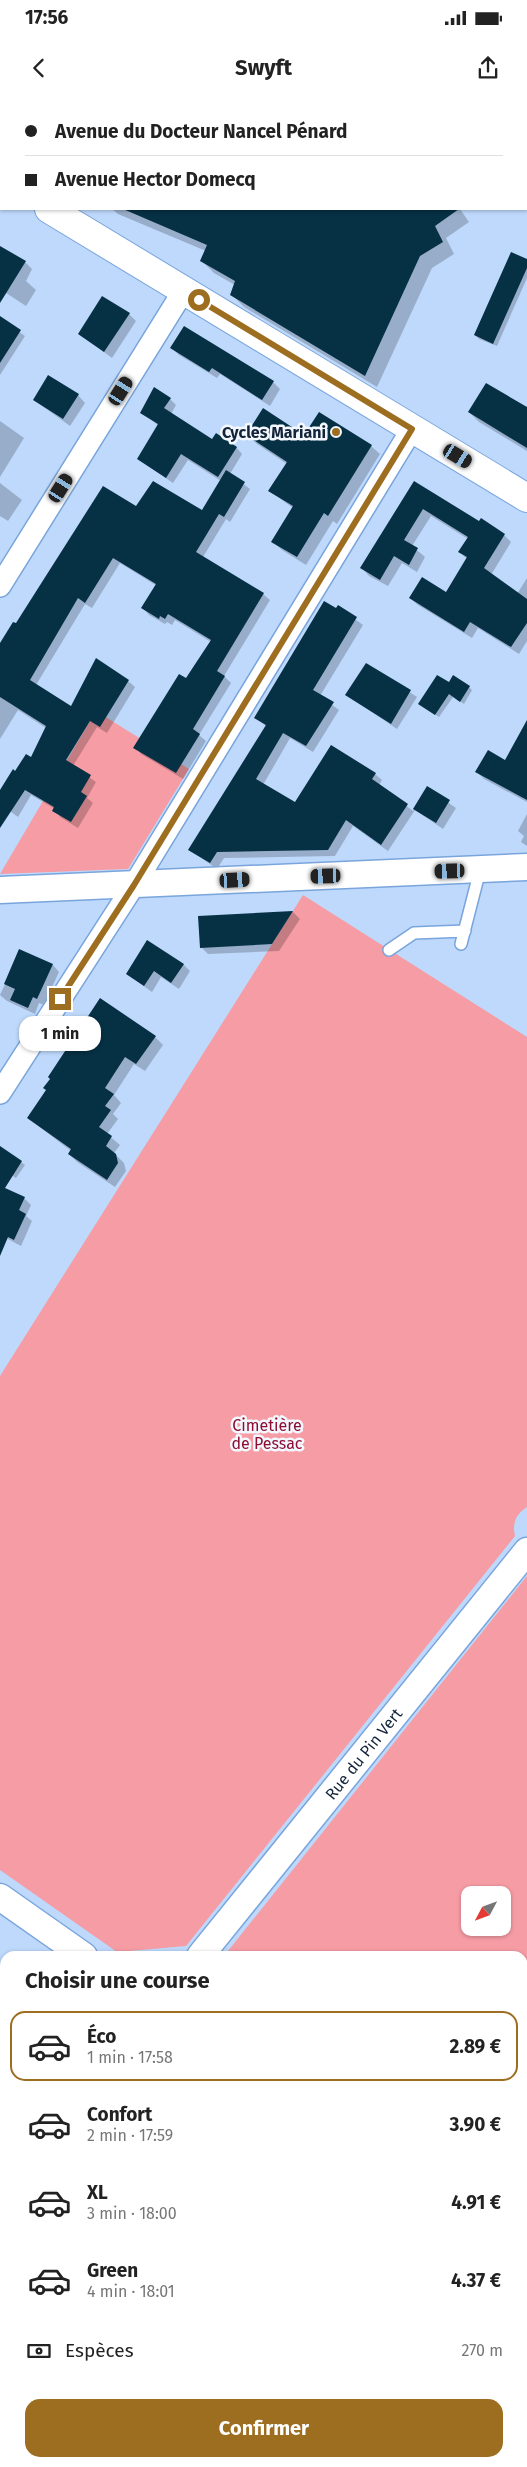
<!DOCTYPE html>
<html lang="fr">
<meta charset="utf-8">
<style>
:root{--surface:#fff;--page:#f2f2f2;--text:#222;--muted:#767676;--line:#e0e0e0;--accent:#9d6d20}
body{margin:0;font-family:"Fira Sans",sans-serif;background:var(--page);color:var(--text);height:100vh;display:flex;flex-direction:column;font-size:19px;white-space:nowrap}
*{box-sizing:border-box;margin:0}
p{font-size:16px;color:var(--muted)}
.icon{flex:none;width:28px;height:28px;fill:none;stroke:currentColor;stroke-width:2;stroke-linecap:round;stroke-linejoin:round}
.map{position:relative;flex:1;overflow:hidden}
.panel{position:absolute;left:0px;top:1851px;width:528px;height:516px;display:flex;flex-direction:column;background:var(--surface);border-radius:15px 15px 0 0;box-shadow:0 1px 4px #0004}
.panel>*{flex:none}
.top-card{position:absolute;left:0px;top:0px;width:528px;height:110px;box-shadow:0 1px 4px #0004;display:grid;align-content:center;height:110px;padding:0 25px;background:var(--surface)}
.needle{width:32px;rotate:229deg}
.fabs{position:absolute;left:461px;top:1786px;display:grid;gap:10px}
.fabs a{display:grid;place-items:center;width:50px;height:50px;border-radius:10px;background:var(--surface);box-shadow:0 1px 4px #0004;font-size:25px}
.end{position:absolute;width:22px;height:22px;margin:-11px;border:6px solid #9d6d20;background:#fff;box-shadow:0 0 0 2px #fff}
.from{border-radius:50%}
.bubble{position:absolute;height:35px;border-radius:15px;background:var(--surface);box-shadow:0 1px 4px #0004;font-size:16px;font-weight:700;line-height:35px;text-align:center}
.car{position:absolute;width:15px;height:30px;margin:-15px -8px;border-radius:6px;box-shadow:0 0 4px 1px #0007;background:linear-gradient(#222 24%,#8ab4d8 0 40%,#222 0 76%,#8ab4d8 0 86%,#222 0)}
.top-card b{display:flex;align-items:center;gap:18px;height:48px;font-size:19px}
.top-card b+b{border-top:1px solid var(--line)}
.top-card i{width:12px;height:12px;background:var(--text)}
ul{padding:0;list-style:none}
li{display:flex;align-items:center;gap:15px;height:70px;margin:0 10px 8px;padding:0 15px;border:2px solid transparent;border-radius:15px}
li div{flex:1}
li b{display:block;font-size:19px}
li em{font-style:normal;font-weight:700}
li.selected{border-color:var(--accent)}
li>.icon{width:45px;height:45px;stroke-width:1.5}
h2{padding:0 25px;font-size:22px;line-height:60px}
.pay{display:flex;align-items:center;gap:12px;height:55px;padding:0 25px;font-size:19px}
.pay p{margin-inline-start:auto}
.action{display:flex;gap:10px;margin-top:auto;padding:10px 25px}
.action a{flex:1;height:58px;border-radius:15px;background:var(--accent);color:#fff;font-size:20px;font-weight:700;line-height:58px;text-align:center}
.status{display:flex;justify-content:space-between;align-items:center;height:35px;padding:0 25px;background:var(--surface);direction:ltr}
.status svg{height:14px;fill:currentColor}
header{display:flex;justify-content:space-between;align-items:center;height:65px;padding:0 25px;background:var(--surface);font-size:22px;font-weight:700}
.map>svg:first-child{display:block}
.green{fill:#f69ca4;fill-rule:evenodd}
.shadow{fill:#0003}
.building{fill:#063044}
.lines{fill:none;stroke-linecap:round;stroke-linejoin:round}
.service-casing{stroke:#79a5dc;stroke-width:14}
.minor-casing{stroke:#79a5dc;stroke-width:24}
.tertiary-casing{stroke:#79a5dc;stroke-width:29}
.secondary-casing{stroke:#79a5dc;stroke-width:30}
.service{stroke:#fff;stroke-width:11}
.minor{stroke:#fff;stroke-width:21}
.tertiary{stroke:#fff;stroke-width:26}
.secondary{stroke:#fff;stroke-width:28}
.route{stroke:#9d6d20;stroke-width:6}
.poi-dot{fill:#9d6d20;stroke:#f3f8fe;stroke-width:2}
.labels{text-anchor:middle;dominant-baseline:central;stroke-width:5;stroke-linejoin:round;paint-order:stroke}
.poi-label{font-size:16px;font-weight:bold;fill:#13243a;stroke:#f3f8fe;text-anchor:end}
.park-label{font-size:16px;fill:#8d0e30;stroke:#f3f8fe}
.street-label{font-size:16px;fill:#13243a;stroke:#f3f8fe}
</style>
<div class="status"><b>17:56</b><svg viewBox="0 0 49 12"><path d="M0 12V9h3v3zM5 12V6h3v6zM10 12V3h3v9zM15 12V0h3v12zM26 1h20v11H26zM47 4h2v5h-2z"/></svg></div>
<header><svg class="icon" aria-label="back" viewBox="0 0 24 24"><path d="M15 5l-7 7 7 7"/></svg>Swyft<svg class="icon" aria-label="share" viewBox="0 0 24 24"><path d="M12 15V3M7 8l5-5 5 5M5 13v7h14v-7"/></svg></header>
<div class="map">
<svg width="527" height="2367" viewBox="0 0 527 2367">
<rect width="100%" height="100%" fill="#bed9fc"/>
<path class="green" d="M96,611l93,58 -61,100 -128,5z
M303,795l224,142v470c-11,7 -15,16 -12,29l-329,410 -69,6 -117,-82v-494z
M527,1476v764l-5,-6v-378h-298zM470,1795h32v33h-32z"/>
<path class="shadow" d="M0,0h39l1,1h-39v16z
M111,0h389l-390,1z
M112,109h348l9,13 -23,16 8,16 -22,14 -55,119 -133,-80 -12,-12 3,-10 -21,-12 -12,-12 4,-10 -88,-37z
M0,147l25,15 7,7 -6,12 10,9 -10,16 -26,-17z
M527,160v18l-30,68 -18,-7 -4,-4z
M129,214l7,7 -24,37 -32,-24z
M0,219l25,17 -25,39z
M172,248l101,34 7,7 -10,17 -50,-32 -3,4 -38,-23z
M78,295l7,8 -15,23 -36,-26z
M170,299l6,6 -5,9 41,27 24,6 6,7 -12,20 20,15 -20,33 -4,-3 -23,38 60,37 7,6 -46,76 7,7 -32,52 7,6 -23,38 -42,-25 -6,-7 52,-67 24,-38 -36,-22 -3,5 -5,-3 -2,2 -16,-9 -6,-7 14,-22 -37,-23 -28,45 -7,-4 -49,81 36,23 56,-27 7,6 -28,46 -10,-6 -24,39 23,16 -9,16 6,5 -15,25 -18,-11 -5,-8 -24,-14 -13,22 -18,-13v-8l31,-37 15,-31 -28,-18 -18,29v-93l16,-21 120,-118 66,5 19,-31 -33,-21 -15,23 -35,-24 21,-33 -18,-14z
M527,309v42l-48,-29 -10,-10z
M0,321l24,17 -24,39z
M248,335l57,1 66,10 9,8 -43,70 -4,-3 -27,44 -24,-15 -9,-8 20,-34 -23,-17 17,-27 -30,-20z
M414,382l65,41 25,12 7,7 -20,33 26,19 10,-16v63l-8,13 -41,-26 -6,10 -54,-33 -8,-7 37,-4 20,-35 -7,-7 8,-13 -37,-23 -19,30 13,11 -8,15 -15,-9 -14,23 -19,-10 -7,-8z
M0,383l22,17 -14,21 -8,-5z
M338,507l25,18 -43,71 19,14 -26,42 -23,-14 -27,47 32,19 80,-30 7,6 -3,5 34,26 14,-23 29,20 -13,21 -28,-19 -27,41 -35,-25 -18,30 -111,2 -7,11 -27,-19 77,-123 -11,-9z
M367,564l50,33 -20,32 -50,-34z
M449,584l20,3 3,3 -8,14 -11,-7 -14,20 -20,-13z
M527,639v63l-43,-23 -7,-7 29,-10z
M527,714v32l-6,-4 3,-6 -6,-5z
M293,812l7,7 -21,32 -71,3 -7,-7 -2,-30z
M20,851l33,14 6,7 -15,33 -5,-2 -4,11 -28,-13 -7,-6z
M183,864l7,7 -11,18 -18,-12 -9,15 -25,-18z
M155,937l8,8 -18,26 -11,-7 -20,31 7,8 -8,11 5,5 -11,15 13,11 -6,8 10,10 2,8 -11,16 -38,-25 -8,-8 2,-3 -43,-33z
M0,1059l21,3 4,3 -9,13 -16,-10z
M0,1087l24,11 7,7 -5,11 6,5 -11,25 -15,-8 -6,8z
M0,1904l5,3 -5,9z
M5,1913v13l-5,8v-13z
M0,2001l5,3v27l-5,-3z
M5,2066v55l-5,-4v-42z
M0,2201l5,5v21l-5,5z
M0,2301l5,4v57h11l-4,5h-12z
M158,2362h41l5,5h-41z
M312,2362h44l4,5h-44z
M400,2362h22l4,5h-22z
M482,2362h40l4,5h-41z"/>
<path class="building" d="M123,109h336l-24,17 8,16 -23,14 -55,120 -135,-81 5,-14 -35,-20 7,-16z
M0,146l26,15 -26,42z
M511,152l16,7v9l-34,76 -19,-9z
M102,196l28,17 -26,39 -26,-18z
M0,216l21,14 -21,33z
M184,226l90,55 -12,19 -50,-32 -3,4 -39,-24z
M48,275l31,19 -16,25 -30,-19z
M486,283l41,24v41l-59,-36z
M154,287l17,11 -7,10 48,31 4,-6 21,14 -19,30 -37,-23 -15,24 -29,-19 21,-35 -18,-11z
M263,308l41,27 15,-23 53,33 -44,71 -4,-3 -27,44 -26,-15 22,-36 -25,-15 19,-29 -41,-27z
M226,370l19,12 -21,35 -5,-3 -23,38 68,41 -47,78 8,5 -32,53 7,5 -24,39 -43,-25 46,-74 7,4 25,-38 -43,-26 -3,5 -5,-3 -1,3 -18,-11 15,-24 -43,-26 -28,45 -7,-5 -48,82 41,26 25,-48 33,22 -29,47 -10,-6 -24,39 25,15 -10,17 6,4 -16,26 -19,-11 2,-4 -29,-17 -25,38v-38l13,-21 2,2 11,-17 5,3 15,-31 -46,-29v-54l13,-21 3,1 87,-137 33,20 17,-25 49,29z
M414,381l65,40 2,-3 24,16 -21,34 43,31v24l-16,24 -41,-25 -6,10 -55,-34 13,-21 24,15 21,-35 -9,-5 10,-15 -45,-28 -19,31 14,8 -9,17 -15,-9 -14,24 -20,-12z
M324,501l12,7 2,-3 19,12 -44,73 21,12 -28,44 -23,-13 -27,46 39,23 36,-57 45,28 -4,6 36,25 -27,41 -35,-25 -18,30 -111,2 -7,11 -22,-13 78,-125 -12,-7z
M366,563l45,27 -20,34 -46,-29z
M437,575l12,7 4,-7 17,11 -10,16 -11,-8 -14,21 -17,-11z
M527,620v80l-52,-28 13,-22 17,10z
M427,686l23,14 -14,23 -23,-14z
M293,811l-21,33 -72,4 -2,-32z
M147,840l37,24 -13,19 -17,-12 -10,15 -18,-12z
M19,849l34,15 -16,35 -4,-2 -5,11 -18,-8 5,-11 -11,-5z
M100,898l56,38 -20,28 -11,-7 -20,31 9,6 -9,12 6,4 -12,17 13,9 -6,10 10,8 2,9 -11,17 -39,-26 3,-5 -44,-31 19,-28 -3,-2 7,-9 -2,-2z
M0,1046l22,15 -17,27 20,9 -6,13 7,4 -12,26 -6,-3 -8,19z"/>
<g class="lines">
<g class="service-casing">
<path id="service" d="M461,844l19,-74
M389,850l25,-17 51,-2"/>
</g>
<g class="minor-casing">
<path id="minor" d="M0,486l184,-296
M0,993l134,-208 278,-456
M0,2155l5,4
M269,2362l4,5
M90,2367l3,-5"/>
</g>
<g class="tertiary-casing">
<g id="tertiary">
<path d="M0,790l527,-23"/>
<path d="M0,1797l84,59"/>
<path id="s1" d="M200,1856l327,-405"/>
<path d="M522,2265l5,6"/>
</g>
</g>
<g class="secondary-casing">
<path id="secondary" d="M0,78l1,1
M49,109l478,289"/>
</g>
<use href="#service" class="service"/>
<use href="#minor" class="minor"/>
<use href="#tertiary" class="tertiary"/>
<use href="#secondary" class="secondary"/>
</g>
<g class="lines">
<path class="route" d="M60,899l74,-114 278,-456 -213,-129"/>
</g>
<circle class="poi-dot" cx="336" cy="332" r="5"/>
<g class="labels">
<g class="poi-label">
<text x="326" y="332">Cycles Mariani</text>
</g>
<g class="park-label">
<text x="267" y="1325">Cimetière<tspan x="267" dy="18">de Pessac</tspan></text>
</g>
<g class="street-label">
<text stroke="none"><textPath href="#s1" startOffset="260">Rue du Pin Vert</textPath></text>
</g>
</g>
</svg>
<div class="fabs">
<a><svg class="needle" viewBox="-14 -14 28 28"><path d="M0-13l5 13h-10z" fill="#e53935"/><path d="M0 13l5-13h-10z" fill="#767676"/></svg></a>
</div>
<i class="end from" style="left:199px;top:200px"></i>
<i class="end" style="left:60px;top:899px"></i>
<div class="bubble" style="left:19px;top:916px;width:82px">1 min</div>
<i class="car" style="left:121px;top:291px;rotate:32deg"></i>
<i class="car" style="left:458px;top:356px;rotate:121deg"></i>
<i class="car" style="left:61px;top:388px;rotate:32deg"></i>
<i class="car" style="left:450px;top:771px;rotate:268deg"></i>
<i class="car" style="left:326px;top:776px;rotate:268deg"></i>
<i class="car" style="left:235px;top:780px;rotate:87deg"></i>
<div class="top-card">
<b><i class="from"></i>Avenue du Docteur Nancel Pénard</b>
<b><i></i>Avenue Hector Domecq</b>
</div>
<section class="panel">
<h2>Choisir une course</h2>
<ul>
<li class="selected"><svg class="icon" aria-label="car" viewBox="0 0 24 24"><path d="M5 17H2v-5l4-1 3-4h7l3 4 3 1v5h-3M9 17h6M6 11h13"/><circle cx="7" cy="17" r="2"/><circle cx="17" cy="17" r="2"/></svg><div><b>Éco</b><p>1 min · 17:58</p></div><em>2.89 €</em></li>
<li><svg class="icon" aria-label="car" viewBox="0 0 24 24"><path d="M5 17H2v-5l4-1 3-4h7l3 4 3 1v5h-3M9 17h6M6 11h13"/><circle cx="7" cy="17" r="2"/><circle cx="17" cy="17" r="2"/></svg><div><b>Confort</b><p>2 min · 17:59</p></div><em>3.90 €</em></li>
<li><svg class="icon" aria-label="car" viewBox="0 0 24 24"><path d="M5 17H2v-5l4-1 3-4h7l3 4 3 1v5h-3M9 17h6M6 11h13"/><circle cx="7" cy="17" r="2"/><circle cx="17" cy="17" r="2"/></svg><div><b>XL</b><p>3 min · 18:00</p></div><em>4.91 €</em></li>
<li><svg class="icon" aria-label="car" viewBox="0 0 24 24"><path d="M5 17H2v-5l4-1 3-4h7l3 4 3 1v5h-3M9 17h6M6 11h13"/><circle cx="7" cy="17" r="2"/><circle cx="17" cy="17" r="2"/></svg><div><b>Green</b><p>4 min · 18:01</p></div><em>4.37 €</em></li>
</ul>
<div class="pay"><svg class="icon" aria-label="cash" viewBox="0 0 24 24"><path d="M3 7h18v10H3z"/><circle cx="12" cy="12" r="2"/></svg>Espèces<p>270 m</p></div>
<div class="action"><a>Confirmer</a></div>
</section>
</div>
